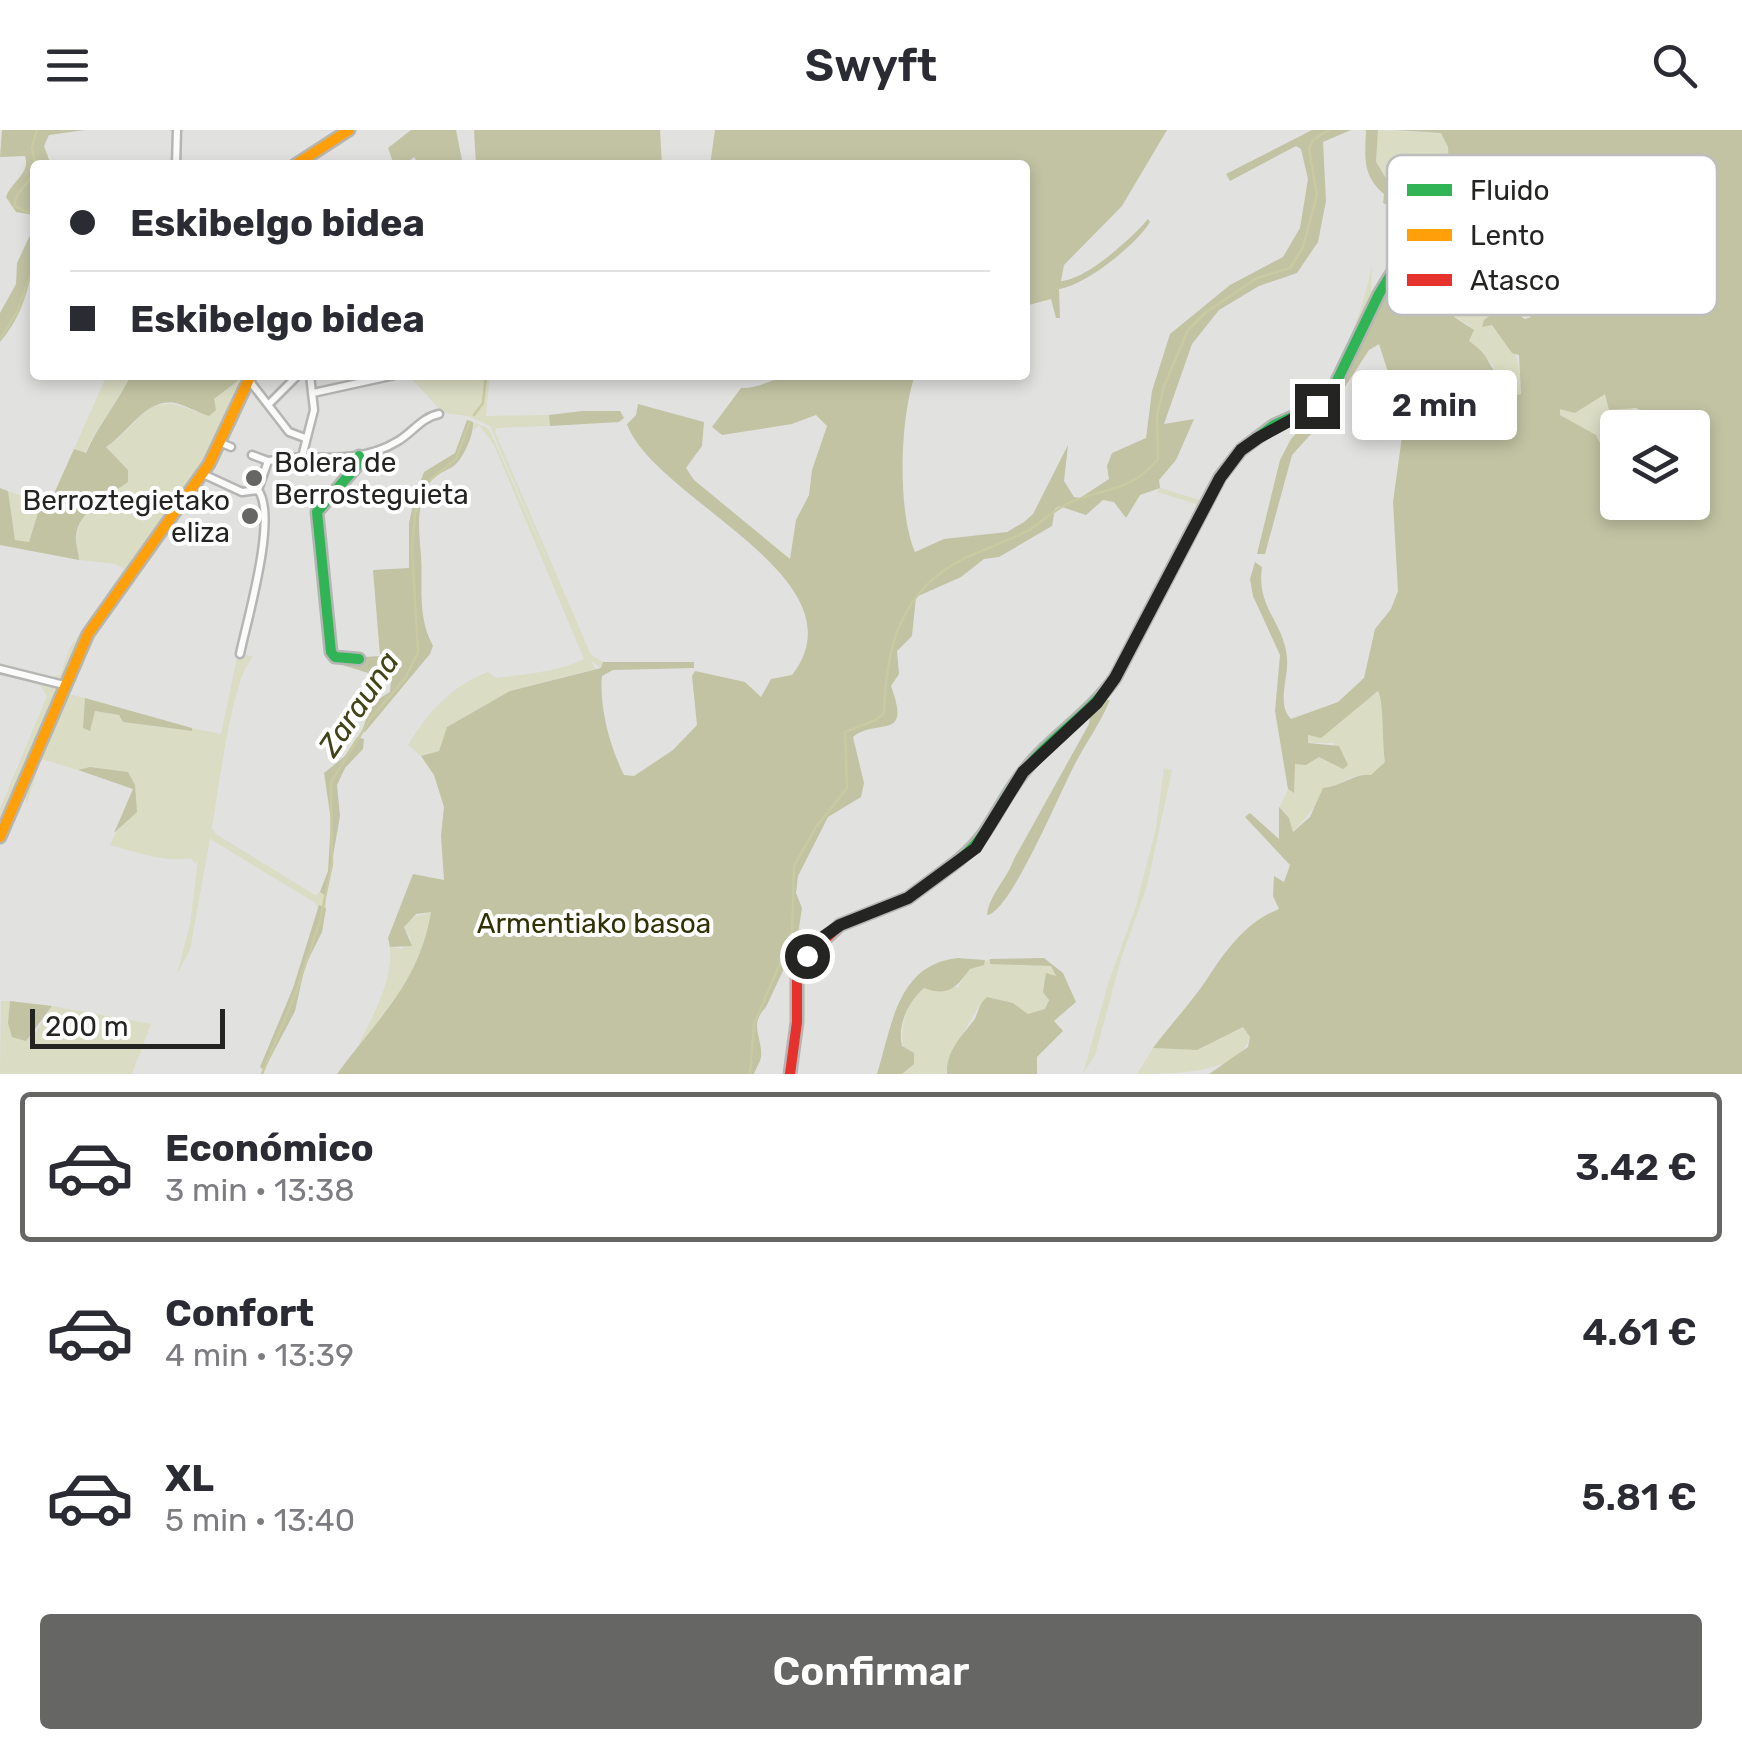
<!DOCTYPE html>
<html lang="es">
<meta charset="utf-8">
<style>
:root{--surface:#fff;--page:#f7f7f7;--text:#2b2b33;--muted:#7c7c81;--line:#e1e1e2;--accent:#666665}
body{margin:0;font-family:Rubik,sans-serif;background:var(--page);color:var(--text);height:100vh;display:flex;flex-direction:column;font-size:38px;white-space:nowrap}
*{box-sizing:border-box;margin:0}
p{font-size:32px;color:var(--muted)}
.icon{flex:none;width:55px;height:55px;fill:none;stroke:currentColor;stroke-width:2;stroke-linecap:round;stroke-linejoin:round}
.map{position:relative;height:944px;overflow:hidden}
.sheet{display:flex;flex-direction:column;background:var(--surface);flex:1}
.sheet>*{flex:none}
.banner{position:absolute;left:30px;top:30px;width:1000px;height:220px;border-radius:10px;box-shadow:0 5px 15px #0003;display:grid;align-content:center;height:220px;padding:0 40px;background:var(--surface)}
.fabs{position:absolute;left:1600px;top:280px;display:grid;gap:20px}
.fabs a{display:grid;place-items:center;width:110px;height:110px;border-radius:10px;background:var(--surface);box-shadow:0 5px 15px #0003;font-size:50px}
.scale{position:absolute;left:30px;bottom:25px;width:195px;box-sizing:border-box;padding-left:10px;border:5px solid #242423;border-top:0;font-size:28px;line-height:35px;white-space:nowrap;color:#242423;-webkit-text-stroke:8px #fff;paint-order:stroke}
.end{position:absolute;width:45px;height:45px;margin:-22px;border:12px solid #242423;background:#fff;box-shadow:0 0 0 5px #fff}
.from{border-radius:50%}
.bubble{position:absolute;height:70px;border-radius:10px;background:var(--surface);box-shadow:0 5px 15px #0003;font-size:32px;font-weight:600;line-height:70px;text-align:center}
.banner b{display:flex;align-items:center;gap:35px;height:95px;font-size:38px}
.banner b+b{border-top:2px solid var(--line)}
.banner i{width:25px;height:25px;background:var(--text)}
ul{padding:18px 0 0;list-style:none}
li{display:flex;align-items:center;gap:30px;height:150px;margin:0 20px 15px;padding:0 20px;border:5px solid transparent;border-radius:10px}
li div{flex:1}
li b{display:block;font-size:38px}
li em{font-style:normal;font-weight:600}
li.current{border-color:var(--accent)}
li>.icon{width:90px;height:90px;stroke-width:1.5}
.button{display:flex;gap:20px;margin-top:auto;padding:20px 40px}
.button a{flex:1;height:115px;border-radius:10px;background:var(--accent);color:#fff;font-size:40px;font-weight:600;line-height:115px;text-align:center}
header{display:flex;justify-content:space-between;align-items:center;height:130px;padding:0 40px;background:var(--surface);font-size:45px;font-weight:600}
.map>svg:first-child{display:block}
.green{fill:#dadcc3}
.forest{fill:#c1c3a3;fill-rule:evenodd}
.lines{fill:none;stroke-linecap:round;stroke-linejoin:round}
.stream{stroke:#c8caa2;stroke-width:2.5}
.street-casing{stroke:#b5b5b3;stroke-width:11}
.fast-casing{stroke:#b5b5b3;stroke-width:15}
.slow-casing{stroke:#b5b5b3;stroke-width:15}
.jam-casing{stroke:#b5b5b3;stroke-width:15}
.street{stroke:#fafbfa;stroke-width:6}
.fast{stroke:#30b455;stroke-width:10}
.slow{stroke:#ff9f0a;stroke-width:10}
.jam{stroke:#e5322d;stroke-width:10}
.route{stroke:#242423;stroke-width:12}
.poi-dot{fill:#666665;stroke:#fff;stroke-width:4}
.labels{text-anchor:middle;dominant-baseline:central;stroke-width:8;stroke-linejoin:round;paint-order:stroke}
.poi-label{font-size:28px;fill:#242423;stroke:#fff;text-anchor:start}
.park-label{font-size:28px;fill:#313204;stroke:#fff}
.water-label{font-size:30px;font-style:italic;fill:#424418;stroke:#fff}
.key{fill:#fff;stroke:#bdbdbd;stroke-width:2.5}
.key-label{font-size:28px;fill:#242423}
</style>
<header><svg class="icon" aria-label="menu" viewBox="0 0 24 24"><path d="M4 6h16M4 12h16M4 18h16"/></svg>Swyft<svg class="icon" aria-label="search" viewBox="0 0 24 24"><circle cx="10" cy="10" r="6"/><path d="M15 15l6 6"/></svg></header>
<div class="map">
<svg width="1742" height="944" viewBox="0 0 1742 944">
<rect width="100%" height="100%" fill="#e1e2e0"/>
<path class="green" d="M1378,0l63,3 7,14 1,24 -37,18 -3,18 -12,-4 -4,-16 -17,-25z
M1464,41c31,17 37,27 44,61l-9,16 -17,-11 -1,-11 -16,-15 -2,12 17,23 26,14 6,7 -2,28 22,22 -17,-1 -12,-11 -19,15c33,23 36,38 37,75h-5l-9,-14 -9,-5 -5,-11 -24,-24v-16l-15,-8c-1,-16 -27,-64 -37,-79l34,-42 10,-2z
M1372,135l-1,26 7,2 -42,86 -14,19 -81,48 -26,27 -20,47 -85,160 -82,78 -57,89 -65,49 -45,18 -56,41 -12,66 2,-48 11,-23 15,-17 28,-17 46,-16 73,-53 58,-90 79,-72 91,-175v-6l-39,-12 3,-4 40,12c15,-31 35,-58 66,-75 14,-7 30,-11 43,-20 29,-20 57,-105 63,-140z
M107,245h24c-13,27 -34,50 -46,78l-11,-4z
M408,245h82l-4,41 63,-1 1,11 -53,2 -2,4 96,223 12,7 -2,6 -11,-8 -100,-234 -22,-10 -25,-3z
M244,246v7l-30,67 -125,176 -25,52 -9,2 -55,-14 49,12 11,-3 10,-27 54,-79 -9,-5 -36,-4 -3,-23 5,-17 7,-10 25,-17 15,-23 -22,-23c37,-23 39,-59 90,-35z
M1604,264c20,13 42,16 59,33l-45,1 -1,25 -14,-4 -7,-14 -36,-20 -1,-7 16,5z
M473,292l16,7 106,240 -85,22 -63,36 -8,24 -18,5 -13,-11c20,-33 43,-59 80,-73l8,6c29,-4 62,-6 88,-19l-90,-214 -15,-20 -5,5z
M8,361l33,12 -12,39 -14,-2z
M238,523l15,4c-21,19 -35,137 -41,171l4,6 99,61 5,-3 6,4v12l-6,-3 -2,4 -4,-7 -104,-63 -20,111 -13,24 13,-50 8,-64 -3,4 -4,-6c-27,5 -55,-6 -81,-13 16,-40 37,-14 18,-73l-38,-5 -12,3 -37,-11 -14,44 -3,-9 44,-100 17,4 -2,30 12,-17 24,4 4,7 68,9 1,-3 29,6z
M0,541l57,15 1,4 -58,139v-20l47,-113 -7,-11 -40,-11z
M1379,561c5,11 3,52 6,71l-14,13c-37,-3 -56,35 -78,57l-4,-14 -10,-10 9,-19 6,3v-29l12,2 13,-8 15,5v-19h-26v-9l19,-1 4,-7z
M1164,638l8,2 -25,116 -25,70 -27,99 -12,19 25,-90 28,-78 20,-78z
M431,782c-10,51 -33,100 -73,134 15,-31 35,-64 32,-99l12,2 9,-10 -7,-12 5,-9z
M990,829v4l61,3 6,10 -12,34 -17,4 -15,-11 -26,-6c-9,7 -41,64 -41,77h-44l3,-5c-4,-31 -7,-58 19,-82h34l12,-18z
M1,871h9l-2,22 26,12 18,-29 99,18 -19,50h-132z
M1238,897h5l7,10c-10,37 -78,37 -113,37l16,-26 44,2z"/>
<path class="forest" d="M2,0h83l-36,5 -5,11 7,19h-16c0,60 7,129 -35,177v-29l16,-29 1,-21 15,-32 2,-16 -18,-3 -10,-15c5,-15 25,-24 19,-41l-25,1z
M411,0h45l7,35h-44l-5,-8 -10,8h-10l-6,-17z
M474,0h186l2,35h-186z
M715,0h452l-45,76 -58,59 -3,16c25,-1 71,-43 87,-62l2,3c-14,23 -64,63 -91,67l1,29h-4l-5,-19 -26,7v-141h-315z
M1312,0h39l-28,12 3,59 -8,41 -21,31 -38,13 -40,24 -27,34 -28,80 30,-5 -18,41 -17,20 1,8 -20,7 -14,23 -12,-16 -11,-2 -17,15 -27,-9 -4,3 -3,17 -53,31 -15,2 -23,18 -45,20 -4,39 -15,15 2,23 -8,12c21,57 -14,31 -38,51l11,46 -3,14 -33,20 -30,59 -2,17 6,15 -5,33 -31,66c-18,19 -3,30 -5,50 -1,6 -5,11 -7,17h-417c40,-55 82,-90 94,-162l-15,2 -12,13 8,19 -22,1 -2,-9 25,-64 31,6 -3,-44 3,-29 -10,-32 -13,-19 18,-5 8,-24 63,-36 91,-23 2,-6h91v6l-81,2 -11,6c-3,31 8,71 22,99l10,1 39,-26 24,-25 -5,-49 3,-5 50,11 16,15 10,-18 21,-4c75,-97 -139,-176 -165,-251l9,-9 2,-11 66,18 -2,24 -16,22 8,12 96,79 6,-39 13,-25 3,-25 15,-44 -11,-11 -24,9 -70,11 -10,-8 29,-39c18,1 34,-11 53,-13 39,-4 81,0 121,0 -15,43 -18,135 0,177l29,-13 63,-7 17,-10 9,-8 35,-69 -4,36 10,16 6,1 29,-19 -2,-13 5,-13 34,-15 6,-47 18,-57 60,-49 53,-28 17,-29 8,-49 -7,-30 -5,-3 -66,35 -4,-7z
M1366,0h12l-2,32 22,35 -6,10 -9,-4 1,-9c-22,-19 -19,-36 -18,-64z
M1394,0h348v944h-533l39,-27 2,-10 -7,-10 -46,23 -44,-2c17,-23 38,-45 54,-69 19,-29 39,-57 72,-70l-6,-13 1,-20 10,6 6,-17 -45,-48 5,-4 29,26v-32l10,11 4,14 17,-15 13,-29c18,-1 30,-15 48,-13l14,-13c-3,-18 -1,-61 -7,-71l-57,47 -13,-3v8l31,3 9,19 -5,4 -24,-12 -13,8 -11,-1 -1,29 -6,-4 -13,-78 5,-56 -27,-59 -3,-17 5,-17 7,5c-6,41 22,55 25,91 2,19 -11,46 4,61l47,-17 26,-24 11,-49 16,-20 7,-18 -5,-89 11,-80 -25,-78 -10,6 -47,72 -30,33 -27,99h-8l23,-94 11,-21 34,-36 49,-96 43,-70c10,16 36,64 37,80l20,13 -5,11c21,15 16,19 29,34 6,7 13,11 18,20l5,-1 -2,-39 -7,-2 -20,-28 -10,2 2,-7 19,-15 22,14 6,-2 -21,-22 -9,2 -4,-16 12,-3 3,-11 -32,-21 -23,-35 2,-4c11,8 21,17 23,30l17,11 9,-16c-7,-33 -13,-43 -44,-61l-3,22 -10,3 3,-26 -5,1 -1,-24 -7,-14zM1605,264l4,16 27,-2 27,19 29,1v74h-74l-1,-49 -14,-4 -7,-14 -36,-20v-6l15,4z
M131,245l113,1 -30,23 2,11 -7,6c-10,-3 -20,-9 -30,-12 -32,-9 -49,28 -73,43l22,23v12c-20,14 -48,27 -52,53 -1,8 3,17 3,25l-79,-15v-57l8,3 7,49 14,2 12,-39 7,1 4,-6 22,-49 12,4c12,-28 32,-51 45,-78z
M582,281h38l4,7 -5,4 -69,4 -1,-11z
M467,290l6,2c1,12 -8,32 -17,42 -7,7 -19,8 -25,17 -16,24 -12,48 -10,75 2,31 -4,60 12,90l-3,8 -65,78 -3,-1 10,-28 18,-11 1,-12 -52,-16 24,2v-9l17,-1 -7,-86 36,-2v-45l6,-27 9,-24 31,-19z
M85,568l107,30v3l-69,-9 -4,-7 -24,-4 -5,20 -7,-3z
M1099,570h11c-9,22 -23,41 -34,62 -14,25 -66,152 -89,153 2,-20 20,-36 27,-56l75,-135 2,-18z
M357,607l7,2 -1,10 -18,19 -8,17 3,31 -14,80 -6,-4 8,-21 3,-51 -7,-47 21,-17z
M90,637l38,5 7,13 2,27 -23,21 19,-44 -55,-19z
M319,775l7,3 -4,24 -17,34 -10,45 -31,59 -4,-3 33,-79z
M958,828l27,2 -1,5 -14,4c-14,19 -22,28 -46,19 -16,14 -27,37 -22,58l12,7v11l-12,10h-25c15,-48 20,-110 81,-116z
M1044,828l19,15 13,29 -22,19 9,10 -26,26v17h-90c-1,-21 12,-35 24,-50 8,-8 6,-19 16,-27l26,6 15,11 17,-5 4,-9 -6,-8 3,-19 10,3 -5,-10 -61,-2v-5z
M10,871l42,5 -26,35 -14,-4 -4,-14z"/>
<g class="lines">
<path class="stream" d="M35,35l-3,-18 5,-17
M35,43l-18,22 -3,11 21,9
M0,209l17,-27 18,-49
M474,285l9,-12 3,-28
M262,944l33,-79 25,-74 12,-57 -1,-82 40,-64 35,-41 12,-25 -6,-103 3,-35 10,-30 31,-25 14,-37
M750,944l4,-50 38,-89 2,-69 22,-39 31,-39 -2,-56 31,-12 8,-7c2,-66 16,-122 79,-154 21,-10 43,-17 64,-28 15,-8 28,-23 44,-29 38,-16 58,-9 87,-43l-1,-44 7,-29 24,-56 17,-17 52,-35 33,-10 13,-21 14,-52 -8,-46 4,-9 16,-10"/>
<g class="street-casing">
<path id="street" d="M176,35l1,-35
M245,245l44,57 16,6
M313,263l82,-18
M269,274l29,-29
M221,313l10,4
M252,325l16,6
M302,327c33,2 67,2 96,-16 14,-8 24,-24 41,-27
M203,344l39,18 16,-2 10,-29 34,-4 12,-47 -4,-35
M240,524c7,-34 38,-138 18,-164
M0,539l64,16"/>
</g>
<g class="fast-casing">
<path id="fast" d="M359,326l-3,11 -39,45 14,140 4,5 24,2
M951,736c40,-29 43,-56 71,-92 27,-36 67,-59 93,-96l105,-201 21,-27 33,-25 43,-19 15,-15 47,-97 28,-46 46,-59"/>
</g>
<g class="slow-casing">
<path id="slow" d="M295,35l54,-35
M0,707l88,-203 121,-170 42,-89"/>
</g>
<g class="jam-casing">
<path id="jam" d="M790,944l7,-52v-45l10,-21 33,-31 68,-27 43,-32"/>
</g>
<use href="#street" class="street"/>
<use href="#fast" class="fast"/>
<use href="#slow" class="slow"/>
<use href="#jam" class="jam"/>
</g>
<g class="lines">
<path class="route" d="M807,826l16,-19 17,-12 68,-27 68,-50 47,-76 74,-69 18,-25 105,-200 21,-28 17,-12 59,-32"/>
</g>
<g class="poi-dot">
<circle cx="254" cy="348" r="10"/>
<circle cx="250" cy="386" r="10"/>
</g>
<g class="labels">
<g class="poi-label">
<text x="274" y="332">Bolera de<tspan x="274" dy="32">Berrosteguieta</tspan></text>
<text x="230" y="370" text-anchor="end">Berroztegietako<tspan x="230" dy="32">eliza</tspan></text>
</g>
<g class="park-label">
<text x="594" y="793">Armentiako basoa</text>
</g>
<g class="water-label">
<text transform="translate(359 574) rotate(-56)">Zarauna</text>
</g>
</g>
<rect x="1387" y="25" width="330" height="160" rx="15" class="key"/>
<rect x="1407" y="54" width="45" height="12" fill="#30b455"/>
<rect x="1407" y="99" width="45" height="12" fill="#ff9f0a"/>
<rect x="1407" y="144" width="45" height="12" fill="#e5322d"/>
<g class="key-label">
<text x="1470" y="70">Fluido</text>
<text x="1470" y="115">Lento</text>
<text x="1470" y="160">Atasco</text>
</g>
</svg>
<div class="fabs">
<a><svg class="icon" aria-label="layers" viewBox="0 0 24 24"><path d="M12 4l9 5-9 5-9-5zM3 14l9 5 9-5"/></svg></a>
</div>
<div class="scale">200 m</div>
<i class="end from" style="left:807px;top:826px"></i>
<i class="end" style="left:1317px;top:276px"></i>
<div class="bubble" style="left:1352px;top:240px;width:165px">2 min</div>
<div class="banner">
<b><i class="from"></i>Eskibelgo bidea</b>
<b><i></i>Eskibelgo bidea</b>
</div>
</div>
<section class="sheet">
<ul>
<li class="current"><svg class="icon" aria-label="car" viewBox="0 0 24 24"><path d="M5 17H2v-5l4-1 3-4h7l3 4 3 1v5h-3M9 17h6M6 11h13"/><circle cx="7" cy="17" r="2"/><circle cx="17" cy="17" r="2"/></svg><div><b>Económico</b><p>3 min · 13:38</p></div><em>3.42 €</em></li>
<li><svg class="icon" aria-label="car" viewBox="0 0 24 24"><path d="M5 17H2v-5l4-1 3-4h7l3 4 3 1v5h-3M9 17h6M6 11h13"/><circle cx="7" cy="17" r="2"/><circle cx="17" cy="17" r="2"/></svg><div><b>Confort</b><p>4 min · 13:39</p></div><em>4.61 €</em></li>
<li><svg class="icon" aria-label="car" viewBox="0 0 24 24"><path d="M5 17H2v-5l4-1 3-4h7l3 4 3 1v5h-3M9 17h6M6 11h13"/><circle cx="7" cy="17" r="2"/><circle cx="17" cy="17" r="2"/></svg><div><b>XL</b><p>5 min · 13:40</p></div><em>5.81 €</em></li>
</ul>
<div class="button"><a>Confirmar</a></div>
</section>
